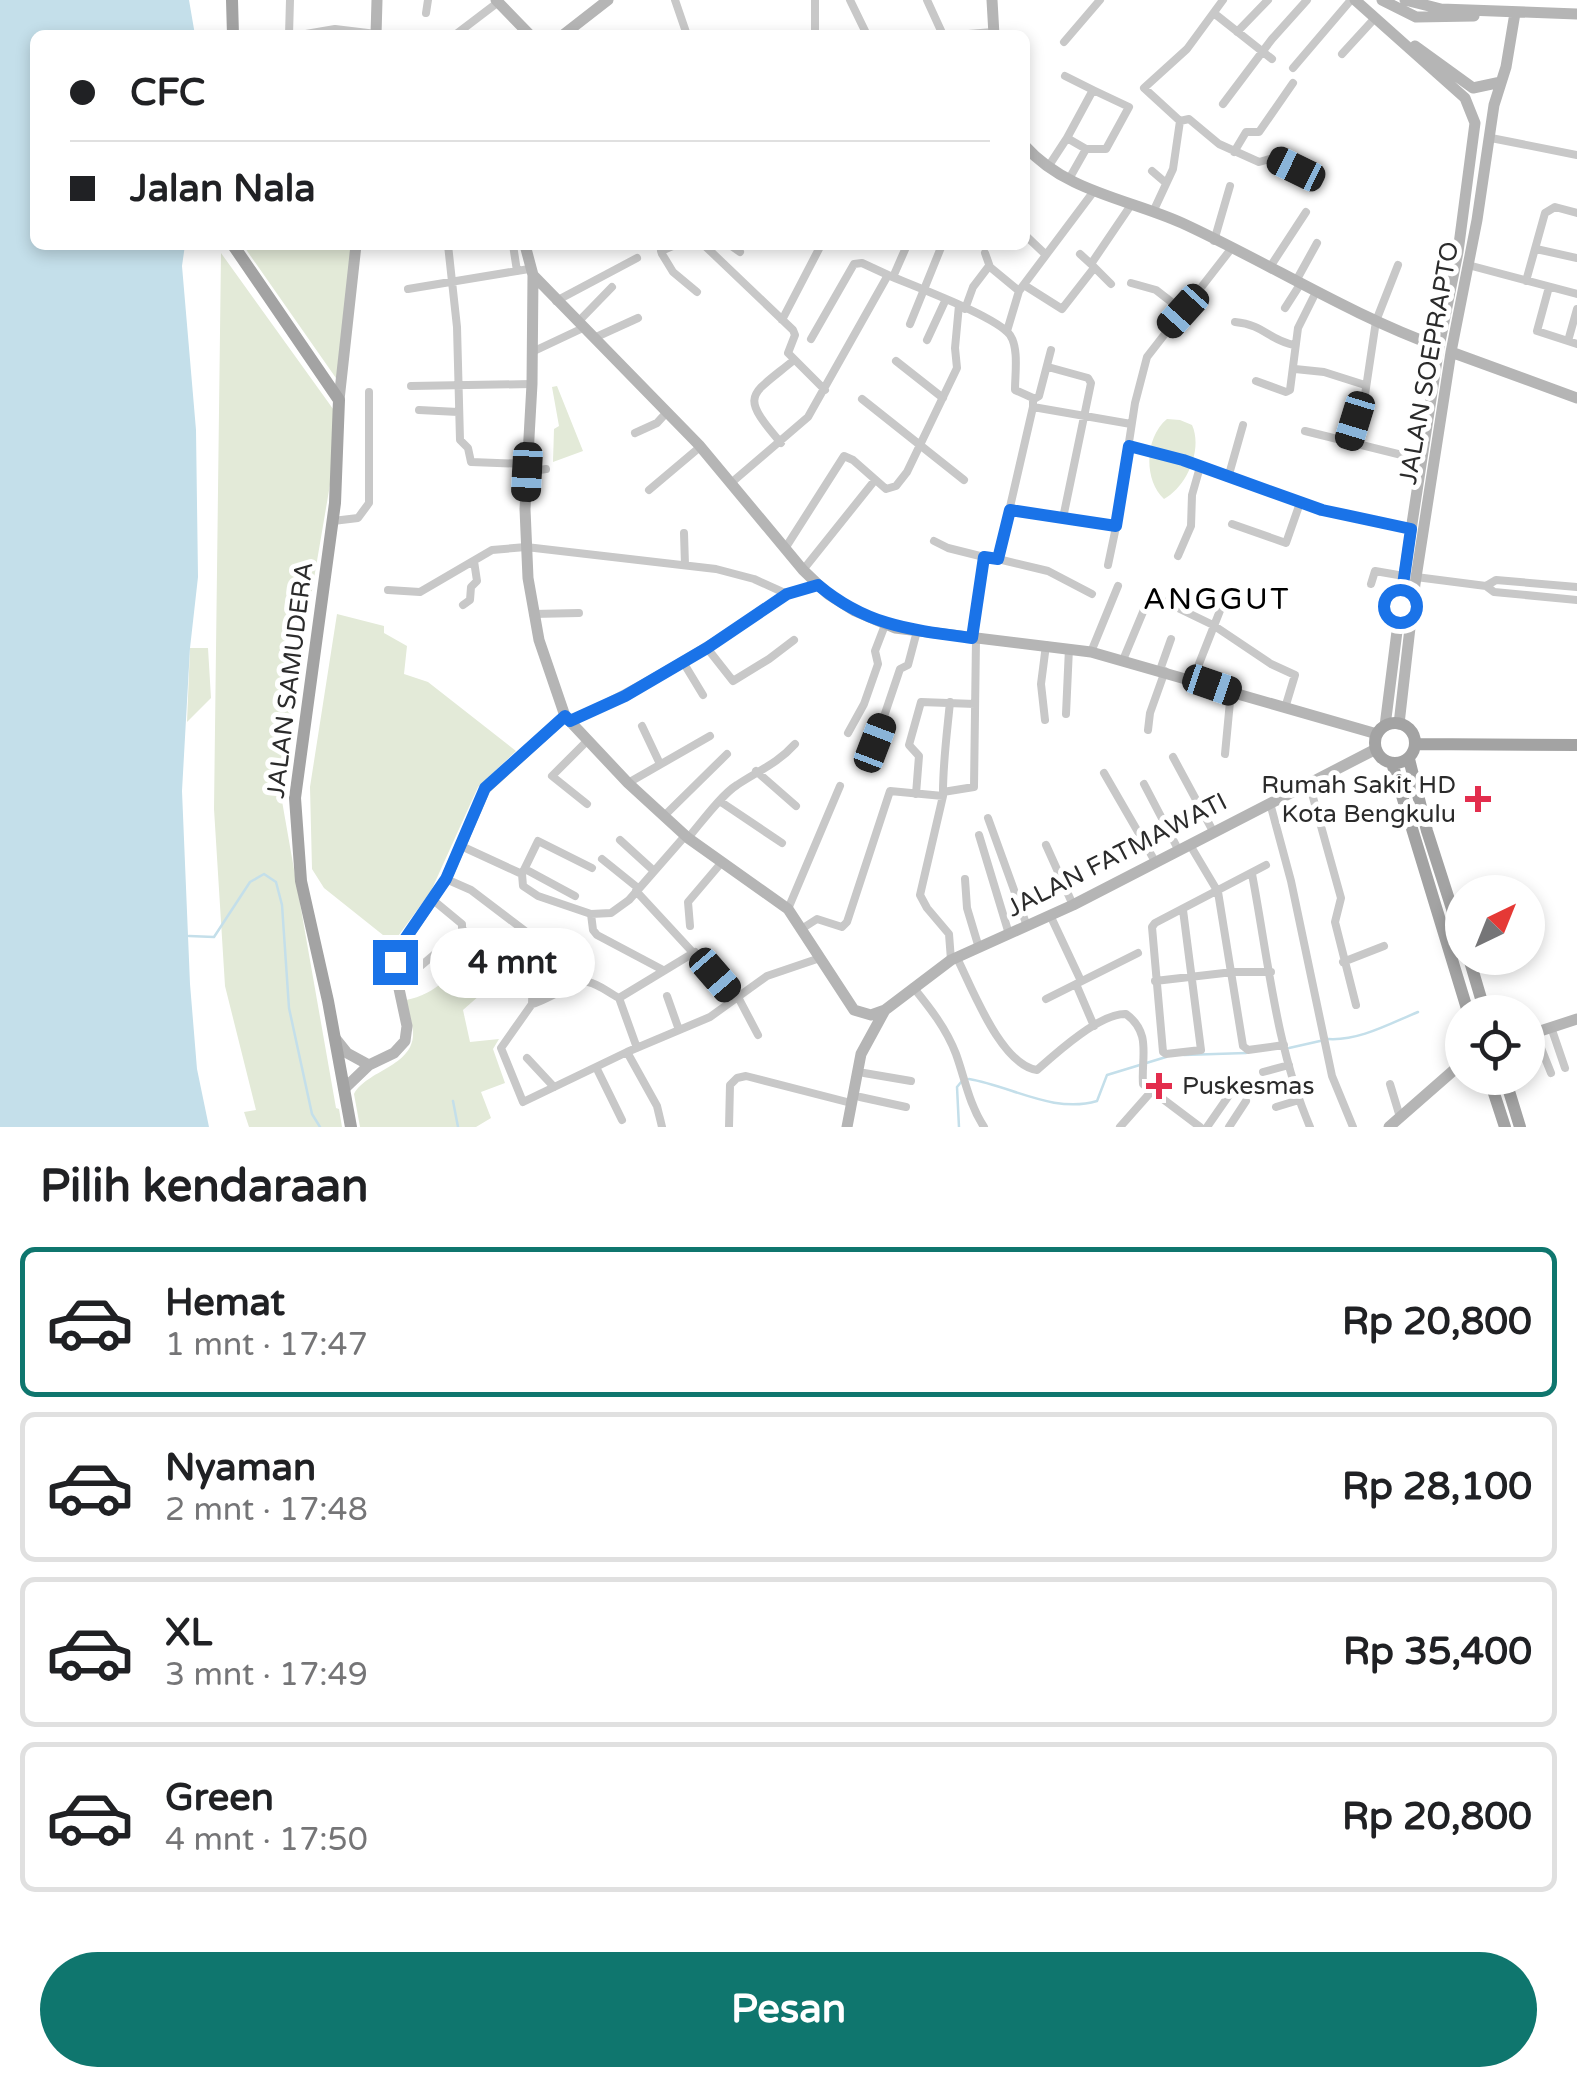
<!DOCTYPE html>
<html lang="id">
<meta charset="utf-8">
<style>
:root{--surface:#fff;--page:#f2f2f2;--text:#202124;--muted:#757577;--line:#e0e0e0;--accent:#0f766e}
body{margin:0;font-family:"Varela Round",sans-serif;background:var(--page);color:var(--text);height:100vh;display:flex;flex-direction:column;font-size:38px;white-space:nowrap}
*{box-sizing:border-box;margin:0}
p{font-size:32px;color:var(--muted)}
.icon{flex:none;width:55px;height:55px;fill:none;stroke:currentColor;stroke-width:2;stroke-linecap:round;stroke-linejoin:round}
.map{position:relative;height:1127px;overflow:hidden}
.side{display:flex;flex-direction:column;background:var(--surface);flex:1}
.side>*{flex:none}
.guide{position:absolute;left:30px;top:30px;width:1000px;height:220px;border-radius:15px;box-shadow:0 5px 15px #0003;display:grid;align-content:center;height:220px;padding:0 40px;background:var(--surface)}
.needle{width:65px;rotate:43deg}
.buttons{position:absolute;left:1445px;top:875px;display:grid;gap:20px}
.buttons a{display:grid;place-items:center;width:100px;height:100px;border-radius:50%;background:var(--surface);box-shadow:0 5px 15px #0003;font-size:50px}
.end{position:absolute;width:45px;height:45px;margin:-22px;border:12px solid #1a73e8;background:#fff;box-shadow:0 0 0 5px #fff}
.from{border-radius:50%}
.bubble{position:absolute;height:70px;border-radius:35px;background:var(--surface);box-shadow:0 5px 15px #0003;font-size:32px;font-weight:700;line-height:70px;text-align:center}
.car{position:absolute;width:30px;height:60px;margin:-30px -15px;border-radius:12px;box-shadow:0 0 8px 2px #0007;background:linear-gradient(#222 24%,#8ab4d8 0 40%,#222 0 76%,#8ab4d8 0 86%,#222 0)}
.guide b{display:flex;align-items:center;gap:35px;height:95px;font-size:38px}
.guide b+b{border-top:2px solid var(--line)}
.guide i{width:25px;height:25px;background:var(--text)}
ul{padding:0;list-style:none}
li{display:flex;align-items:center;gap:30px;height:150px;margin:0 20px 15px;padding:0 20px;border:5px solid var(--line);border-radius:15px}
li div{flex:1}
li b{display:block;font-size:38px}
li em{font-style:normal;font-weight:700}
li.active{border-color:var(--accent)}
li>.icon{width:90px;height:90px;stroke-width:1.5}
h2{padding:0 40px;font-size:45px;line-height:120px}
.button{display:flex;gap:20px;margin-top:auto;padding:20px 40px}
.button a{flex:1;height:115px;border-radius:60px;background:var(--accent);color:#fff;font-size:40px;font-weight:700;line-height:115px;text-align:center}
.map>svg:first-child{display:block}
.green{fill:#e3ead8}
.water{fill:#c4dfea}
.lines{fill:none;stroke-linecap:round;stroke-linejoin:round}
.stream{stroke:#c4dfea;stroke-width:2.5}
.street{stroke:#c8c8c8;stroke-width:8}
.secondary{stroke:#b5b5b5;stroke-width:11}
.primary{stroke:#a3a3a3;stroke-width:12}
.route{stroke:#1a73e8;stroke-width:12}
.poi-dot{fill:#e32d4d;stroke:#fff;stroke-width:4}
.labels{text-anchor:middle;dominant-baseline:central;stroke-width:10;stroke-linejoin:round;paint-order:stroke}
.street-label{font-size:25px;fill:#2b2b2b;stroke:#fff}
.poi-label{font-size:25px;fill:#2b2b2b;stroke:#fff;text-anchor:end}
.quarter-label{font-size:30px;letter-spacing:2.5px;fill:#000;stroke:#fff}
</style>
<div class="map">
<svg width="1577" height="1127" viewBox="0 0 1577 1127">
<rect width="100%" height="100%" fill="#fff"/>
<path class="green" d="M243,245h108l-13,136 -93,-133z
M221,253l120,167 -62,364 57,324 3,1 3,18h-93l-5,-15 12,-2 -31,-124 -11,-177z
M557,386l26,65 -30,11 1,-33 5,-3 -7,-39z
M1167,419l13,1 12,5c11,24 -5,62 -28,74 -21,-20 -19,-62 3,-80z
M337,614l47,12v7l23,13 -3,28 24,8 88,69 -38,36 -47,104 -38,52 -69,-55 -12,-19 -2,-82z
M190,648h18l3,50 -24,24z
M475,951l31,21 -43,38 7,32 29,-3 -6,10 12,34 -24,9 10,26 -15,9h-116l-6,-33c13,-24 61,-28 59,-62 -1,-11 -5,-21 -7,-32 30,-5 49,-29 69,-49z"/>
<path class="water" d="M0,0h189l6,35h-160v210h150l-3,21 14,164 2,147 -8,71 -8,143 8,193 7,85 12,58h-209z"/>
<g class="lines">
<path class="stream" d="M189,936l25,1 36,-55 14,-8 12,8 6,23 7,103 23,106 8,13
M1328,1039c31,2 61,-15 90,-27
M1289,1048l31,-7
M1184,1055l62,-2
M969,1079c42,7 85,35 128,22l10,-26 59,-18
M453,1101l5,26
M959,1127l-2,-40 5,-6"/>
<path class="street" d="M675,0l12,35
M850,0l17,35
M927,0l16,35
M1223,0l-36,49 -43,39 36,33 9,-2 30,25 40,18 14,-4 23,11
M426,13l2,-13
M1215,14l57,45
M1237,32l31,-32
M289,35l1,-35
M300,35l35,-6 41,5
M455,35l42,-32
M815,35v-35
M956,35l37,-3
M1064,42l36,-42
M1342,54l33,-36
M1293,68l58,-68
M1065,76l28,14
M1223,104l49,-65 35,-39
M1491,138l86,17
M1234,152l12,-20h13l34,-49
M1048,167l19,-29
M1152,171l14,12
M1069,179l17,-30h20l23,-42 -36,-17 -26,48 19,11
M1153,212l20,-43 7,-48
M1025,235l20,19
M1214,241l16,-55
M448,245l9,82 3,113 8,8 3,14 56,2
M513,245l4,26
M675,245l-14,6 1,3 11,18 24,20
M704,245l89,85 2,5 -7,18 37,37
M730,245l10,7
M1536,249l41,9
M985,253l5,14 29,24
M1080,254l11,10
M1468,265l109,29
M1270,267l36,-55
M893,277l14,-32
M1296,281l21,-38
M1526,281l19,-68 10,-6 22,6
M1131,283l25,7 27,21
M1111,284l-20,-20 40,-59
M1024,285l38,24 32,-41
M1549,287l-12,44 40,13
M408,289l121,-20
M556,301l81,-43
M1285,308l16,-25
M965,309l8,-22 16,-21
M782,320l39,-75
M578,322l34,-35
M1235,322c30,3 33,18 59,23
M910,324l32,-79
M1007,331l12,-40 75,-100
M594,338l44,-20
M811,339l43,-75 8,-1 26,12
M927,340l19,-41
M1568,341l9,-32
M532,352l51,-24
M896,361l47,37
M1048,367l40,11 3,5 -28,135
M1295,369l29,3 41,13
M1256,381l30,11 4,-2 8,-62 18,-36
M411,386l121,-2
M862,399l102,81
M1034,399l5,-3 12,-46
M419,410l39,2
M1305,431l117,29
M635,433l22,-10 10,-11
M1349,440l7,-23 7,-9 13,-87 22,-56
M781,443c-42,-49 -32,-46 13,-83
M1129,446l54,14 139,50 89,19
M527,472l19,-3
M1228,478l15,-53
M731,483l77,-66 80,-142c25,11 108,41 122,60 9,13 5,39 5,55l18,8v9l98,17
M649,490l51,-43
M1010,509l106,18 19,-124 12,-46 84,-108
M333,521l25,-3 11,-15v-111
M1232,524l54,19 14,-40
M684,533l1,32
M934,541l14,7 36,9
M786,547l58,-91 9,4 33,29 10,-3 11,-14 50,-104 -2,-20 4,-43
M1178,556l13,-30 1,-31 8,-28
M998,559l50,12 44,23
M1108,565l8,-38
M803,570l72,-90
M1416,577l70,9 10,-6 81,7
M1371,584l4,-13 29,5
M1486,586l8,6 83,8
M388,590l32,2 72,-42 34,-3 190,22 38,10 33,15 31,-9
M463,605l7,-5 1,-13 6,-6 -3,-20
M533,614l46,-1
M972,638l12,-81 14,2 35,-152
M707,648l26,33 36,-22 25,-19
M1091,652l27,-66
M1123,660l25,-60 5,-4 60,29 58,39 24,11 -10,33
M683,662l20,33
M1160,670l11,-31
M1193,679l30,-76
M1066,714l3,-66
M1045,720l-4,-36 5,-39
M570,721c76,-36 146,-79 217,-127
M642,726l18,38
M1148,730l2,-17 15,-42
M848,733l16,-29 14,-40 -3,-13 10,-26
M875,743l25,-74 8,-4 9,-34
M1225,754l6,-63
M1173,757l41,76
M756,771l40,35
M1104,773l52,90
M628,783l82,-47
M1309,783l32,115 -6,24 21,83
M1144,784l35,67
M943,792c0,-30 4,-59 7,-90
M916,794l3,-38 -10,-11 12,-43 54,2
M943,796l-23,99 7,13 22,26 2,26
M721,802l61,41
M1270,803l21,78 41,195 21,51
M587,804l-35,-28 36,-36
M664,816l63,-62
M988,818l39,108
M979,835l30,99
M688,838c13,-15 33,-43 49,-53 21,-14 41,-22 58,-41
M620,840l34,31
M459,845l63,29
M1046,845l27,60
M1190,845l28,47 25,154 5,4 36,-5
M602,859l36,29
M592,868l-54,-27 -16,33 1,12 15,10 53,18 20,-1 18,-13 56,-64
M525,869l50,27
M1252,874c16,84 24,174 58,253
M446,879l25,11 54,41
M965,879l2,29 12,40
M636,891l99,107
M433,900l29,24v5l26,21 45,27 -1,27 -31,44 22,54 104,-50 83,-35 57,-41 53,-18
M788,909l52,-123
M1183,910l18,140 -35,4 -3,-2 -11,-125 3,-4 111,-58
M591,914l2,16 4,5 66,35
M1050,915l31,66
M690,926l-2,-24 34,-40
M803,928l14,-9 25,8 5,-5 43,-131 53,5v-4l31,-5 2,-148
M957,958c15,30 44,107 80,112 19,-17 63,-57 89,-56 26,19 15,43 17,70l57,43
M1343,962l41,-16
M533,977l15,-12 10,11 18,7
M397,979l13,-4 26,-22
M1155,981l78,-9h38
M1076,984l18,42
M913,987c17,21 33,41 43,67 9,25 13,50 28,73
M667,996l12,34
M738,997l20,38
M619,998l18,50
M1046,999l92,-46
M532,1004c16,-4 43,-24 56,-22 11,2 21,11 31,16l76,-46
M1551,1027l14,41
M1535,1033l16,40
M627,1052l30,54 5,21
M527,1058l27,29
M596,1067l26,53
M1263,1072l26,-7
M864,1073l47,8
M1390,1084l10,33
M860,1097l46,10
M1276,1107l23,-7
M729,1127l1,-42 7,-7 9,-2 105,27
M1120,1127l30,-34
M1207,1127l25,-36
M1229,1127l17,-26"/>
<path class="secondary" d="M496,0l34,35
M992,0l2,35
M1355,0l110,98 10,25 -17,129 -19,95 -35,229 -19,150
M1382,0l34,17 58,-1
M1405,0l36,9 136,5
M376,35l1,-35
M563,35l45,-35
M1415,46l58,42 28,-6
M1025,146c41,46 104,53 157,77 87,40 168,92 257,124
M525,245l8,30 -1,109 -7,125 3,69 11,62 26,76 63,67 60,55 100,71 66,101 17,5 14,-5 66,-50 122,-55 303,-156
M533,275l166,170 104,125 25,24 27,17 40,17 196,24 286,82
M1451,352l126,46
M339,400l17,-155
M1399,724l16,-140 36,-232 26,-132 17,-115 12,-38 9,-54
M1528,1035l49,-16
M335,1038l12,15 22,12
M344,1089l25,-24 25,-12 11,-12 2,-15 -12,-56 2,-18 49,-73 39,-90 80,-73
M847,1127l14,-73 24,-44
M1389,1127l73,-64"/>
<path class="primary" d="M232,0l1,35
M233,245l106,155 -4,103 -40,295 6,83 27,120 23,126
M1375 743a20 20 0 1 1 40 0a20 20 0 1 1-40 0Z
M1415,744l162,1
M1409,759l18,72 35,109
M1392,763l76,249
M1469,958l16,54
M1489,1078l16,49
M1505,1078l15,49"/>
</g>
<g class="lines">
<path class="route" d="M395,962l8,-20 43,-63 39,-91 80,-72 5,5 55,-25 82,-48 80,-54 31,-9c49,41 93,45 154,53l12,-81 14,2 12,-49 106,16 13,-80 54,14 139,50 89,19 -11,77"/>
</g>
<g class="poi-dot">
<path d="M1473 784h10v10h10v10h-10v10h-10v-10h-10v-10h10z"/>
<path d="M1154 1071h10v10h10v10h-10v10h-10v-10h-10v-10h10z"/>
</g>
<g class="labels">
<g class="street-label">
<text transform="translate(1429 363) rotate(-80)">JALAN SOEPRAPTO</text>
<text transform="translate(290 680) rotate(-83)">JALAN SAMUDERA</text>
<text transform="translate(1117 855) rotate(-27)">JALAN FATMAWATI</text>
</g>
<g class="poi-label">
<text x="1456" y="785">Rumah Sakit HD<tspan x="1456" dy="29">Kota Bengkulu</tspan></text>
<text x="1182" y="1086" text-anchor="start">Puskesmas</text>
</g>
<g class="quarter-label">
<text x="1217" y="599">ANGGUT</text>
</g>
</g>
</svg>
<div class="buttons">
<a><svg class="needle" viewBox="-14 -14 28 28"><path d="M0-13l5 13h-10z" fill="#e53935"/><path d="M0 13l5-13h-10z" fill="#757577"/></svg></a>
<a><svg class="icon" aria-label="locate" viewBox="0 0 24 24"><circle cx="12" cy="12" r="6"/><path d="M12 2v4M12 18v4M2 12h4M18 12h4"/></svg></a>
</div>
<i class="end from" style="left:1400px;top:606px"></i>
<i class="end" style="left:395px;top:962px"></i>
<div class="bubble" style="left:430px;top:928px;width:165px">4 mnt</div>
<i class="car" style="left:1296px;top:169px;rotate:296deg"></i>
<i class="car" style="left:1183px;top:311px;rotate:222deg"></i>
<i class="car" style="left:1355px;top:421px;rotate:197deg"></i>
<i class="car" style="left:527px;top:472px;rotate:183deg"></i>
<i class="car" style="left:1212px;top:685px;rotate:109deg"></i>
<i class="car" style="left:875px;top:743px;rotate:21deg"></i>
<i class="car" style="left:715px;top:975px;rotate:139deg"></i>
<div class="guide">
<b><i class="from"></i>CFC</b>
<b><i></i>Jalan Nala</b>
</div>
</div>
<section class="side">
<h2>Pilih kendaraan</h2>
<ul>
<li class="active"><svg class="icon" aria-label="car" viewBox="0 0 24 24"><path d="M5 17H2v-5l4-1 3-4h7l3 4 3 1v5h-3M9 17h6M6 11h13"/><circle cx="7" cy="17" r="2"/><circle cx="17" cy="17" r="2"/></svg><div><b>Hemat</b><p>1 mnt · 17:47</p></div><em>Rp 20,800</em></li>
<li><svg class="icon" aria-label="car" viewBox="0 0 24 24"><path d="M5 17H2v-5l4-1 3-4h7l3 4 3 1v5h-3M9 17h6M6 11h13"/><circle cx="7" cy="17" r="2"/><circle cx="17" cy="17" r="2"/></svg><div><b>Nyaman</b><p>2 mnt · 17:48</p></div><em>Rp 28,100</em></li>
<li><svg class="icon" aria-label="car" viewBox="0 0 24 24"><path d="M5 17H2v-5l4-1 3-4h7l3 4 3 1v5h-3M9 17h6M6 11h13"/><circle cx="7" cy="17" r="2"/><circle cx="17" cy="17" r="2"/></svg><div><b>XL</b><p>3 mnt · 17:49</p></div><em>Rp 35,400</em></li>
<li><svg class="icon" aria-label="car" viewBox="0 0 24 24"><path d="M5 17H2v-5l4-1 3-4h7l3 4 3 1v5h-3M9 17h6M6 11h13"/><circle cx="7" cy="17" r="2"/><circle cx="17" cy="17" r="2"/></svg><div><b>Green</b><p>4 mnt · 17:50</p></div><em>Rp 20,800</em></li>
</ul>
<div class="button"><a>Pesan</a></div>
</section>
